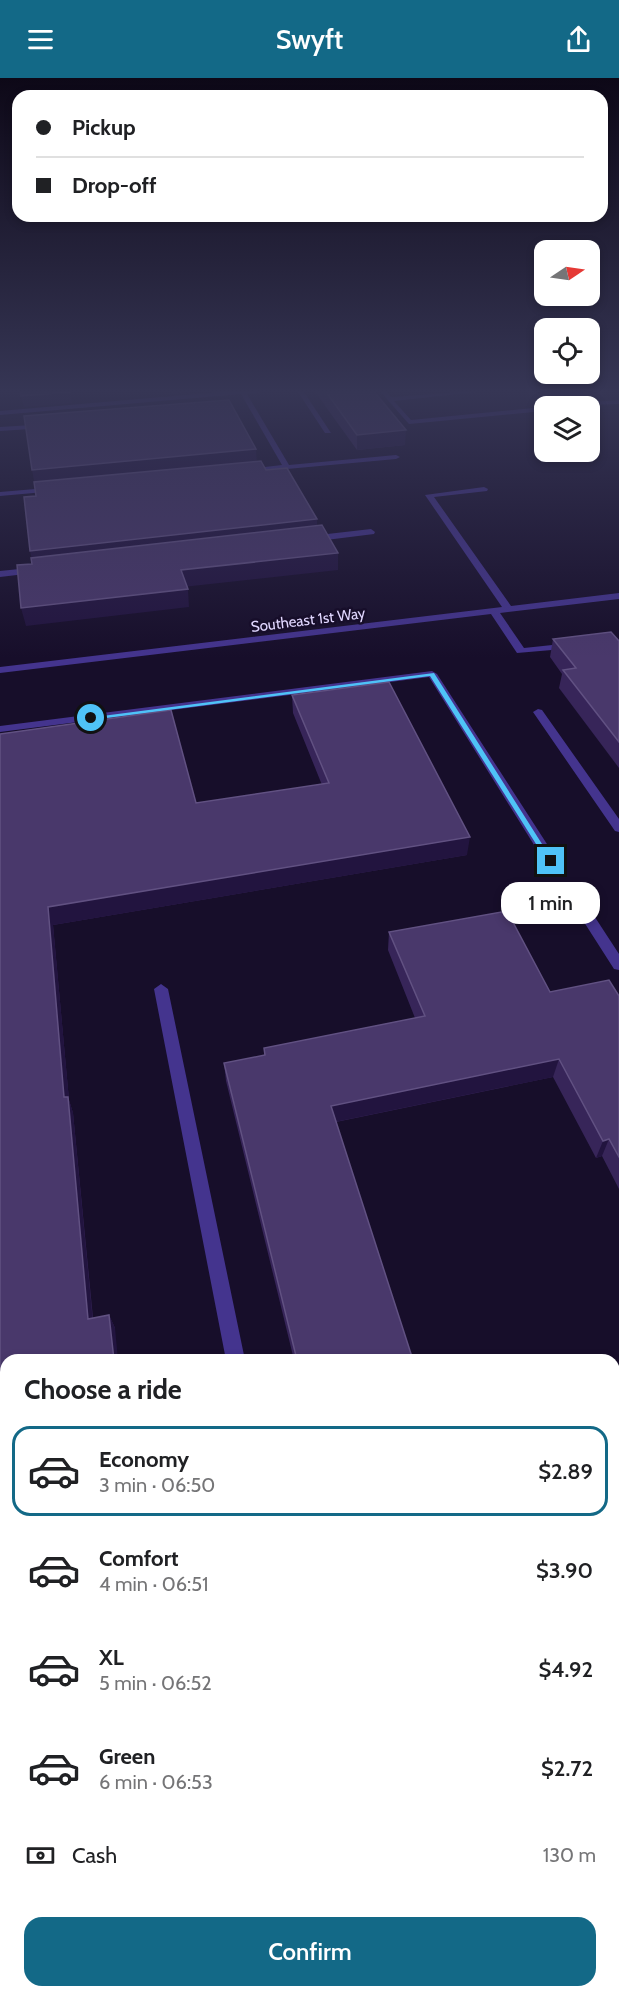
<!DOCTYPE html>
<meta charset="utf-8">
<style>
:root{--surface:#fff;--page:#f2f2f2;--text:#202124;--muted:#757577;--line:#e0e0e0;--accent:#136987}
body{margin:0;font-family:Cabin,sans-serif;background:var(--page);color:var(--text);height:100vh;display:flex;flex-direction:column;font-size:22px;white-space:nowrap}
*{box-sizing:border-box;margin:0}
p{font-size:20px;color:var(--muted)}
.icon{flex:none;width:33px;height:33px;fill:none;stroke:currentColor;stroke-width:2;stroke-linecap:round;stroke-linejoin:round}
.map{position:relative;flex:1;overflow:hidden}
.sheet{position:absolute;left:0px;top:1276px;width:620px;height:644px;display:flex;flex-direction:column;background:var(--surface);border-radius:18px 18px 0 0;box-shadow:0 3px 9px #0003}
.sheet>*{flex:none}
.top-card{position:absolute;left:12px;top:12px;width:596px;height:132px;border-radius:18px;box-shadow:0 3px 9px #0003;display:grid;align-content:center;height:132px;padding:0 24px;background:var(--surface)}
.needle{width:39px;rotate:77deg}
.fabs{position:absolute;left:534px;top:162px;display:grid;gap:12px}
.fabs a{display:grid;place-items:center;width:66px;height:66px;border-radius:12px;background:var(--surface);box-shadow:0 3px 9px #0003;font-size:30px}
.end{position:absolute;width:27px;height:27px;margin:-14px;border:8px solid #4fc3f7;background:#111;box-shadow:0 0 0 3px #111}
.from{border-radius:50%}
.bubble{position:absolute;height:42px;border-radius:18px;background:var(--surface);box-shadow:0 3px 9px #0003;font-size:20px;font-weight:600;line-height:42px;text-align:center}
.top-card b{display:flex;align-items:center;gap:21px;height:57px;font-size:22px}
.top-card b+b{border-top:2px solid var(--line)}
.top-card i{width:15px;height:15px;background:var(--text)}
ul{padding:0;list-style:none}
li{display:flex;align-items:center;gap:18px;height:90px;margin:0 12px 9px;padding:0 12px;border:3px solid transparent;border-radius:18px}
li div{flex:1}
li b{display:block;font-size:22px}
li em{font-style:normal;font-weight:600}
li.on{border-color:var(--accent)}
li>.icon{width:54px;height:54px;stroke-width:1.5}
h2{padding:0 24px;font-size:27px;line-height:72px}
.pay{display:flex;align-items:center;gap:15px;height:66px;padding:0 24px;font-size:22px}
.pay p{margin-inline-start:auto}
.button{display:flex;gap:12px;margin-top:auto;padding:12px 24px}
.button a{flex:1;height:69px;border-radius:18px;background:var(--accent);color:#fff;font-size:24px;font-weight:600;line-height:69px;text-align:center}
header{display:flex;justify-content:space-between;align-items:center;height:78px;padding:0 24px;background:var(--accent);color:#fff;font-size:27px;font-weight:600}
.map>svg:first-child{display:block}
.lines{fill:none;stroke-linecap:round;stroke-linejoin:round}
.minor{fill:#44348e;fill-rule:evenodd}
.wall{fill:#372559}
.shaded-wall{fill:#22143f}
.building{fill:#49386b;stroke:#615182;stroke-width:1.5}
.route{fill:#4fc3f7}
.labels{text-anchor:middle;dominant-baseline:central;stroke-width:5;stroke-linejoin:round;paint-order:stroke}
.far-street-label{font-size:15px;fill:#e1d7ff;stroke:#170e2a}
</style>
<header><svg class="icon" aria-label="menu" viewBox="0 0 24 24"><path d="M4 6h16M4 12h16M4 18h16"/></svg>Swyft<svg class="icon" aria-label="share" viewBox="0 0 24 24"><path d="M12 15V3M7 8l5-5 5 5M5 13v7h14v-7"/></svg></header>
<div class="map">
<svg width="619" height="1919" viewBox="0 0 619 1919">
<rect width="100%" height="100%" fill="#170e2a"/>
<g class="lines">
<path class="minor" d="M285,311l-38,5 42,71 107,-10 4,2 -4,2 -152,14 3,-4 35,-4 -41,-71 -241,21v-4l243,-21z
M296,311h6l29,44h-6z
M378,311h6l7,8 112,-8 -109,12 17,19 133,-13v4l-135,13z
M619,322v4l-55,2 3,-2z
M48,346l-3,4 -45,3v-4z
M59,409l1,2 -4,2 -56,5v-4z
M484,409l4,2 -1,2 -53,6 77,109 108,-13v6l-119,14 24,35 47,-5 5,3 -1,2 -58,5 -26,-39 -491,59v-6l502,-60 -77,-112z
M371,451l4,3 -1,2 -64,8 -4,-3 4,-3z
M39,489l5,3 -2,2 -42,5v-6z
M432,593l5,3 119,184v6h-10l-117,-187 -429,55v-6z
M538,631l4,1 77,109v13l-4,-1 -82,-119z
M582,825l5,2 32,49v16l-5,-1 -39,-61z
M161,906l7,5 77,371h-19l-72,-371z
M619,1764v26l-5,2v-26z
M183,1914h41l-2,5h-41z"/>
</g>
<path class="wall" d="M313,311h64l-1,1 -2,1 31,54 -48,5z
M553,561l66,2v127l-60,-80 3,-14 -12,-17z
M292,617l175,160 -414,70 16,175 4,13 20,205 16,-3 6,13 -109,32v40l-6,2v-668l196,69 126,-18 -29,-72z
M389,854l161,60 69,4v193l-17,-33 -6,2 -43,-81 -217,45 77,238h-119l-68,-279 -2,-18 40,-7v-8l151,-30 -27,-68z"/>
<path class="shaded-wall" d="M168,311h49v1l-48,4z
M70,314l2,11 -48,4 -3,-11z
M406,352l-1,15 -48,5v-15z
M256,371l1,16 -222,21 -3,-16z
M317,441v14l-284,32 -3,-14z
M338,475v17l-155,17 -2,-17z
M188,511l1,18 -163,19 -5,-18z
M470,759l-3,18 -414,70 16,175 4,13 21,220 -6,-14 -24,-222 -16,-190z
M559,981l-6,18 -223,46 1,-17z
M609,1061l-7,17 -6,2 7,-17z
M109,1237l6,13 3,32h-4z
M6,1308v14l-6,2v-14z"/>
<path class="building" d="M20,311h50v3l-49,4z
M324,311h48l34,41 -49,5z
M229,322l27,49 -224,21 -8,-54z
M261,383l5,9 21,-2 30,51 -287,32 -6,-54 12,-1 -2,-14z
M322,447l16,28 -157,17 7,19 -167,19 -4,-43 15,-1 -1,-6z
M611,554l8,9v101l-56,-72 13,-2 -23,-29z
M389,604l81,155 -422,70 16,190h4l20,222 21,-4 5,45h-108v26l-6,2v-654l171,-24 25,93 133,-20 -37,-88z
M507,833l43,81 59,-12 10,16v161l-10,-18 -6,2 -44,-82 -228,47 82,254h-116l-73,-297 41,-8 -1,-7 161,-32 -36,-84z"/>
<linearGradient id="sky" x2="0" y2="1"><stop stop-color="#0d0817"/><stop offset="0.54" stop-color="#363655"/><stop offset="1" stop-color="#363655" stop-opacity="0"/></linearGradient>
<rect width="619" height="580" fill="url(#sky)"/>
<path class="route" d="M434,595l120,190h-6l-118,-187 -339,44 -4,-2z"/>
<g class="labels">
<g class="far-street-label">
<text transform="translate(308 542) rotate(-7)">Southeast 1st Way</text>
</g>
</g>
</svg>
<div class="fabs">
<a><svg class="needle" viewBox="-14 -14 28 28"><path d="M0-13l5 13h-10z" fill="#e53935"/><path d="M0 13l5-13h-10z" fill="#757577"/></svg></a>
<a><svg class="icon" aria-label="locate" viewBox="0 0 24 24"><circle cx="12" cy="12" r="6"/><path d="M12 2v4M12 18v4M2 12h4M18 12h4"/></svg></a>
<a><svg class="icon" aria-label="layers" viewBox="0 0 24 24"><path d="M12 4l9 5-9 5-9-5zM3 14l9 5 9-5"/></svg></a>
</div>
<i class="end from" style="left:91px;top:640px"></i>
<i class="end" style="left:551px;top:783px"></i>
<div class="bubble" style="left:501px;top:804px;width:99px">1 min</div>
<div class="top-card">
<b><i class="from"></i>Pickup</b>
<b><i></i>Drop-off</b>
</div>
<section class="sheet">
<h2>Choose a ride</h2>
<ul>
<li class="on"><svg class="icon" aria-label="car" viewBox="0 0 24 24"><path d="M5 17H2v-5l4-1 3-4h7l3 4 3 1v5h-3M9 17h6M6 11h13"/><circle cx="7" cy="17" r="2"/><circle cx="17" cy="17" r="2"/></svg><div><b>Economy</b><p>3 min · 06:50</p></div><em>$2.89</em></li>
<li><svg class="icon" aria-label="car" viewBox="0 0 24 24"><path d="M5 17H2v-5l4-1 3-4h7l3 4 3 1v5h-3M9 17h6M6 11h13"/><circle cx="7" cy="17" r="2"/><circle cx="17" cy="17" r="2"/></svg><div><b>Comfort</b><p>4 min · 06:51</p></div><em>$3.90</em></li>
<li><svg class="icon" aria-label="car" viewBox="0 0 24 24"><path d="M5 17H2v-5l4-1 3-4h7l3 4 3 1v5h-3M9 17h6M6 11h13"/><circle cx="7" cy="17" r="2"/><circle cx="17" cy="17" r="2"/></svg><div><b>XL</b><p>5 min · 06:52</p></div><em>$4.92</em></li>
<li><svg class="icon" aria-label="car" viewBox="0 0 24 24"><path d="M5 17H2v-5l4-1 3-4h7l3 4 3 1v5h-3M9 17h6M6 11h13"/><circle cx="7" cy="17" r="2"/><circle cx="17" cy="17" r="2"/></svg><div><b>Green</b><p>6 min · 06:53</p></div><em>$2.72</em></li>
</ul>
<div class="pay"><svg class="icon" aria-label="cash" viewBox="0 0 24 24"><path d="M3 7h18v10H3z"/><circle cx="12" cy="12" r="2"/></svg>Cash<p>130 m</p></div>
<div class="button"><a>Confirm</a></div>
</section>
</div>
